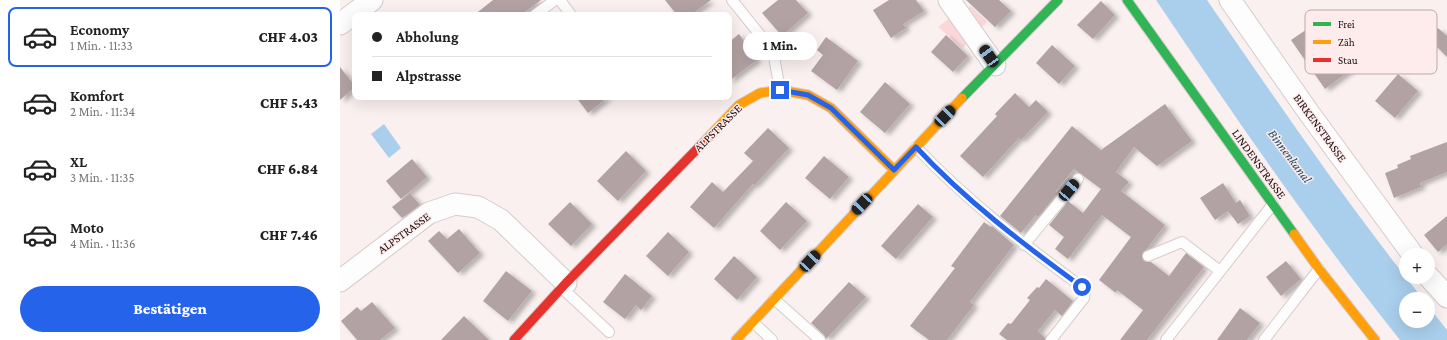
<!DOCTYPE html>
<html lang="de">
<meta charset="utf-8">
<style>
:root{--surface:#fff;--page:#f6f6f6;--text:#222;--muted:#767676;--line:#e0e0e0;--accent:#2563eb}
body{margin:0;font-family:"Crimson Pro",serif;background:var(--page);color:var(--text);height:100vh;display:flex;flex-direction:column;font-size:15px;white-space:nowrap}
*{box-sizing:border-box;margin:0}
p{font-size:13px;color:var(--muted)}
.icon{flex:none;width:22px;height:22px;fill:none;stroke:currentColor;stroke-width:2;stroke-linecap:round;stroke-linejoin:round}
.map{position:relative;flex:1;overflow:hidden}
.details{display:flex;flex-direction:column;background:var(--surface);width:340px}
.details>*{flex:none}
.hud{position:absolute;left:12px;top:12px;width:380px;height:88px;border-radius:8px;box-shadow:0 4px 16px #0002;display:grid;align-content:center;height:88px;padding:0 20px;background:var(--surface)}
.buttons{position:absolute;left:1059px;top:248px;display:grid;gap:8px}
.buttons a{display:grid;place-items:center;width:36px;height:36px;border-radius:50%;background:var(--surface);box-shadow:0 4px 16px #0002;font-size:20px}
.end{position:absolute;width:18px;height:18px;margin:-9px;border:5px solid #2563eb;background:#fff;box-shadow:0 0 0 2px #fff}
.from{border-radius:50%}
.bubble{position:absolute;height:28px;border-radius:14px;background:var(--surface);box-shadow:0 4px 16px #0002;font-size:13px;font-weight:800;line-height:28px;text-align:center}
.car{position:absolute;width:12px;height:24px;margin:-12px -6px;border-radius:5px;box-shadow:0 0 3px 1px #0007;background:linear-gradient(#222 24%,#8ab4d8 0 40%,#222 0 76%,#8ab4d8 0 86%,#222 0)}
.hud b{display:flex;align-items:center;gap:14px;height:38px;font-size:15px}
.hud b+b{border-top:1px solid var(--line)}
.hud i{width:10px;height:10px;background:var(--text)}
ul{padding:7px 0 0;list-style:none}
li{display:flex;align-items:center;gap:12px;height:60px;margin:0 8px 6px;padding:0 12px;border:2px solid transparent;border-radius:8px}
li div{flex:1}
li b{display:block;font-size:15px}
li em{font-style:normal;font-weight:800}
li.current{border-color:var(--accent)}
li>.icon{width:36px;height:36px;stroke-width:1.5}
.primary-button{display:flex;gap:8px;margin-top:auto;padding:8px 20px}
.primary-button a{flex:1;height:46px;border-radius:24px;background:var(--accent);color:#fff;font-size:16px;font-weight:800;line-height:46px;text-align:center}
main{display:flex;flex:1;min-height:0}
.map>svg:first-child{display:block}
.green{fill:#fbd7da}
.water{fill:#a9cfed}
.building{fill:#b3a2a4;filter:url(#shadow)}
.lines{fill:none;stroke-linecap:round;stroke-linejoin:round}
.lane-casing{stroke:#d7cbcb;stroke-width:12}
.street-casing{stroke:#d7cbcb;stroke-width:23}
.fast-casing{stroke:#d7cbcb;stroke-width:11}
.slow-casing{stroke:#d7cbcb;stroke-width:11}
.jam-casing{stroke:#d7cbcb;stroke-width:11}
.lane{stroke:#fefdfd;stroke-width:10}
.street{stroke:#fefdfd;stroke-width:21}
.fast{stroke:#30b455;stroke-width:9}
.slow{stroke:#ff9f0a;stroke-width:9}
.jam{stroke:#e5322d;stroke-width:9}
.route{stroke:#2563eb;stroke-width:5}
.labels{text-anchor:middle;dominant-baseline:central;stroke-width:3;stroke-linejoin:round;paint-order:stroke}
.street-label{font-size:12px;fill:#1b0d0e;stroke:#feeced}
.water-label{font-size:13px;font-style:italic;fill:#1d4a67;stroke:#feeced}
.key{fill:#feeced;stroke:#baa9aa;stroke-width:1}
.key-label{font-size:11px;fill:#1b0d0e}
</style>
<main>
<section class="details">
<ul>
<li class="current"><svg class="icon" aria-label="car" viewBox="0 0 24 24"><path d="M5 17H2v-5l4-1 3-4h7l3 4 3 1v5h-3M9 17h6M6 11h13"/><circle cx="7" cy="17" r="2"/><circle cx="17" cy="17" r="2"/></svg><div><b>Economy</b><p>1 Min. · 11:33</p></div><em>CHF 4.03</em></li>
<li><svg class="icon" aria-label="car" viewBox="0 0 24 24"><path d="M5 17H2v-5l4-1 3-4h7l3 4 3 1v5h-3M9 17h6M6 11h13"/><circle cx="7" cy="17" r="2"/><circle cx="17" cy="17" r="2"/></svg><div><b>Komfort</b><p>2 Min. · 11:34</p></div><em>CHF 5.43</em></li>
<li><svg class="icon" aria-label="car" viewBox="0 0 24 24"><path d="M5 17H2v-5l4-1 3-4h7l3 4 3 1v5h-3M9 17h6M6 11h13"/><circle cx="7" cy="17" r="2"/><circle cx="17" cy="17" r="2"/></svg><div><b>XL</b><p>3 Min. · 11:35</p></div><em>CHF 6.84</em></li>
<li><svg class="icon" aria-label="car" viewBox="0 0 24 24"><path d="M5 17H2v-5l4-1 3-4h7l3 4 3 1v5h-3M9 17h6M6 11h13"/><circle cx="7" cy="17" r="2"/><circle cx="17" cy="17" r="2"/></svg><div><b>Moto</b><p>4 Min. · 11:36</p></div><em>CHF 7.46</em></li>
</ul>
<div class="primary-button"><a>Bestätigen</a></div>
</section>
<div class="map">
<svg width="1107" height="340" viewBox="0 0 1107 340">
<defs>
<filter id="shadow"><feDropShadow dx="4.5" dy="2.5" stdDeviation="2" flood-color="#0004"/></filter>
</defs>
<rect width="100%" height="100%" fill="#faf0f0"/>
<path class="green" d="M630,6l17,16 -9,9 -13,-19z
M612,16l17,25 -6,7 -25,-21z"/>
<path class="water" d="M816,0h51c70,101 139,203 216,299h-17v22h22v-15l19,24v10h-47c-87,-109 -166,-224 -244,-340z
M44,124l17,24 -12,10 -18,-24z"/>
<path class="building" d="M153,0h48l-20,15h-47z
M325,0h46l-20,15h-14z
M438,0h18l12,13 -26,23 -20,-23z
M549,0h27l8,11 -21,13 3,4 -15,10 -18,-28z
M626,0h33l12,11 -16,16z
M761,1l14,14 -22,24 -16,-14z
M979,21l33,48 -27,20 -34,-49z
M1098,28l9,8v21l-19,-19z
M399,34l18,26 -28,21v-39z
M606,35l22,21 -15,16 -22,-20z
M486,37l32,24 -21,29 -26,-19 12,-16 -6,-5z
M712,45l23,21 -16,18 -23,-21z
M0,67l15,19v1l-15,13z
M1058,74l20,17 -23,27 -20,-17z
M545,82l25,22 -25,29 -25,-21z
M675,93l14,14 7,-7 12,12 -27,28 -2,-2 -36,39 -23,-21 37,-40 -2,-2z
M236,97h32l-20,16z
M825,104l27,37 -35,25 -23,-19 -18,25 13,10 -8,9 44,34 -19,25 -3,2 -1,6 2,3 4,1h3l18,14 17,-23 18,14 -57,73h-27l23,-30 -26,-20 -1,3 -17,-13 32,-43 -29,-22 -34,44 -13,-10 9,-12 -15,-12 19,-24 15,12 18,-24 -27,-20 -18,22 2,2 -20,24 -2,-2 -15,18 -21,-17 72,-90 29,24z
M428,128l21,20 -35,38 -1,-2 -39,44 -24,-21 22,-25 11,10 30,-31 -9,-8z
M1107,142v30l-27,11 1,4 -27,11 -9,-25 13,-5 -1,-3 14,-6 -1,-3z
M286,151l20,20 -28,30 -21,-20z
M484,156l25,21 -19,22 -25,-21z
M72,159l15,18 -26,22 -15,-18z
M883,183l13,20 4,-3 10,16 -12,8 -10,-13 -13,9 -15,-22z
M70,193l10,12 -18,13 -10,-11z
M230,202l22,22 -21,22 -23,-22z
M446,202l21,19 -27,29 -20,-19z
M578,204l15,13 -37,42 -15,-13z
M1107,216v28l-9,8 -14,-17z
M644,222l7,5 1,-1 22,19 -44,57 4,3 -27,35h-18l-19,-14 45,-58 -4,-2z
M119,229l21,24 -22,20 -30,-32 11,-10 8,8z
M328,232l21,20 -21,24 -22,-20z
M394,256l23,21 -20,23 -23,-21z
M946,261l15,18 -20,17 -15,-19z
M166,271l26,20 -24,30 -25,-20z
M285,274l27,22 -11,14 -5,-5 -11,14 -22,-17z
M706,279l27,22 -11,15 -7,-6 -17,21 7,7v2h-38l-8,-6 9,-11 3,1 19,-24 -3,-2 10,-11 2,1z
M509,282l17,15 -40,42 -2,-4 -13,-12z
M32,302l23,26 -15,12h-23l-16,-19 16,-14 4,4z
M900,308l20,15 -13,17h-30z
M124,316l25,24h-48z"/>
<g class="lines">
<g class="lane-casing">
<path id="lane" d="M220,0l11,15
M392,0l41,51 7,39
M195,15l20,-15
M576,147c50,53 107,97 166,140l3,5 -1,6 -33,42
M684,245l54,-66
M808,256l34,-14 38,29
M222,288l47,44
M434,299l46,41
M413,322l19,18
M826,340l107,-136
M924,340l55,-71"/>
</g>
<g class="street-casing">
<path id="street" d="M609,0l46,65
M890,0l79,113 104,142
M0,24l32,-24
M1088,276l19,21
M0,281l89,-68 26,-9 23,3 23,13 65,63"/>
</g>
<g class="fast-casing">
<path id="fast" d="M787,0l167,234
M622,98l96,-98"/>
</g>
<g class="slow-casing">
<path id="slow" d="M362,144l37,-39 21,-12 20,-3 28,5 23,13 63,62
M954,234l25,35 56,71
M396,340l226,-242"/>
</g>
<g class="jam-casing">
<path id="jam" d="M174,340l52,-57 136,-139"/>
</g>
<use href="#lane" class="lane"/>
<use href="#street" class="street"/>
<use href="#fast" class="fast"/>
<use href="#slow" class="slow"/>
<use href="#jam" class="jam"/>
</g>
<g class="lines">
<path class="route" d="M440,90l28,5 23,13 63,62 22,-23c49,53 107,97 166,140"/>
</g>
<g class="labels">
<g class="street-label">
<text transform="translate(378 128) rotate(-45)">ALPSTRASSE</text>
<text transform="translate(980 128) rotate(54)">BIRKENSTRASSE</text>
<text transform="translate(919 164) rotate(54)">LINDENSTRASSE</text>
<text transform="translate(64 233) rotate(-36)">ALPSTRASSE</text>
</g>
<g class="water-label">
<text transform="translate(950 156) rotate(53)">Binnenkanal</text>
</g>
</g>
<rect x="965" y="10" width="132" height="64" rx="6" class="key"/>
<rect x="973" y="22" width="18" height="4" fill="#30b455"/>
<rect x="973" y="40" width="18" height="4" fill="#ff9f0a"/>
<rect x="973" y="58" width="18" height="4" fill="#e5322d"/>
<g class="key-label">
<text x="998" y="28">Frei</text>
<text x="998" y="46">Zäh</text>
<text x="998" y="64">Stau</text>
</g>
</svg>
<div class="buttons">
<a>+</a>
<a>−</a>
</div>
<i class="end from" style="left:742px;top:287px"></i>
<i class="end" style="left:440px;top:90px"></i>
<div class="bubble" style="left:403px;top:32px;width:74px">1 Min.</div>
<i class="car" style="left:649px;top:56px;rotate:325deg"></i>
<i class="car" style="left:605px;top:116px;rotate:44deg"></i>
<i class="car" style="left:729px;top:190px;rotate:40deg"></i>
<i class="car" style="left:522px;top:204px;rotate:223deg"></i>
<i class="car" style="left:470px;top:261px;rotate:43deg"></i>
<div class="hud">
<b><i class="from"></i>Abholung</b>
<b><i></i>Alpstrasse</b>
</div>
</div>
</main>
